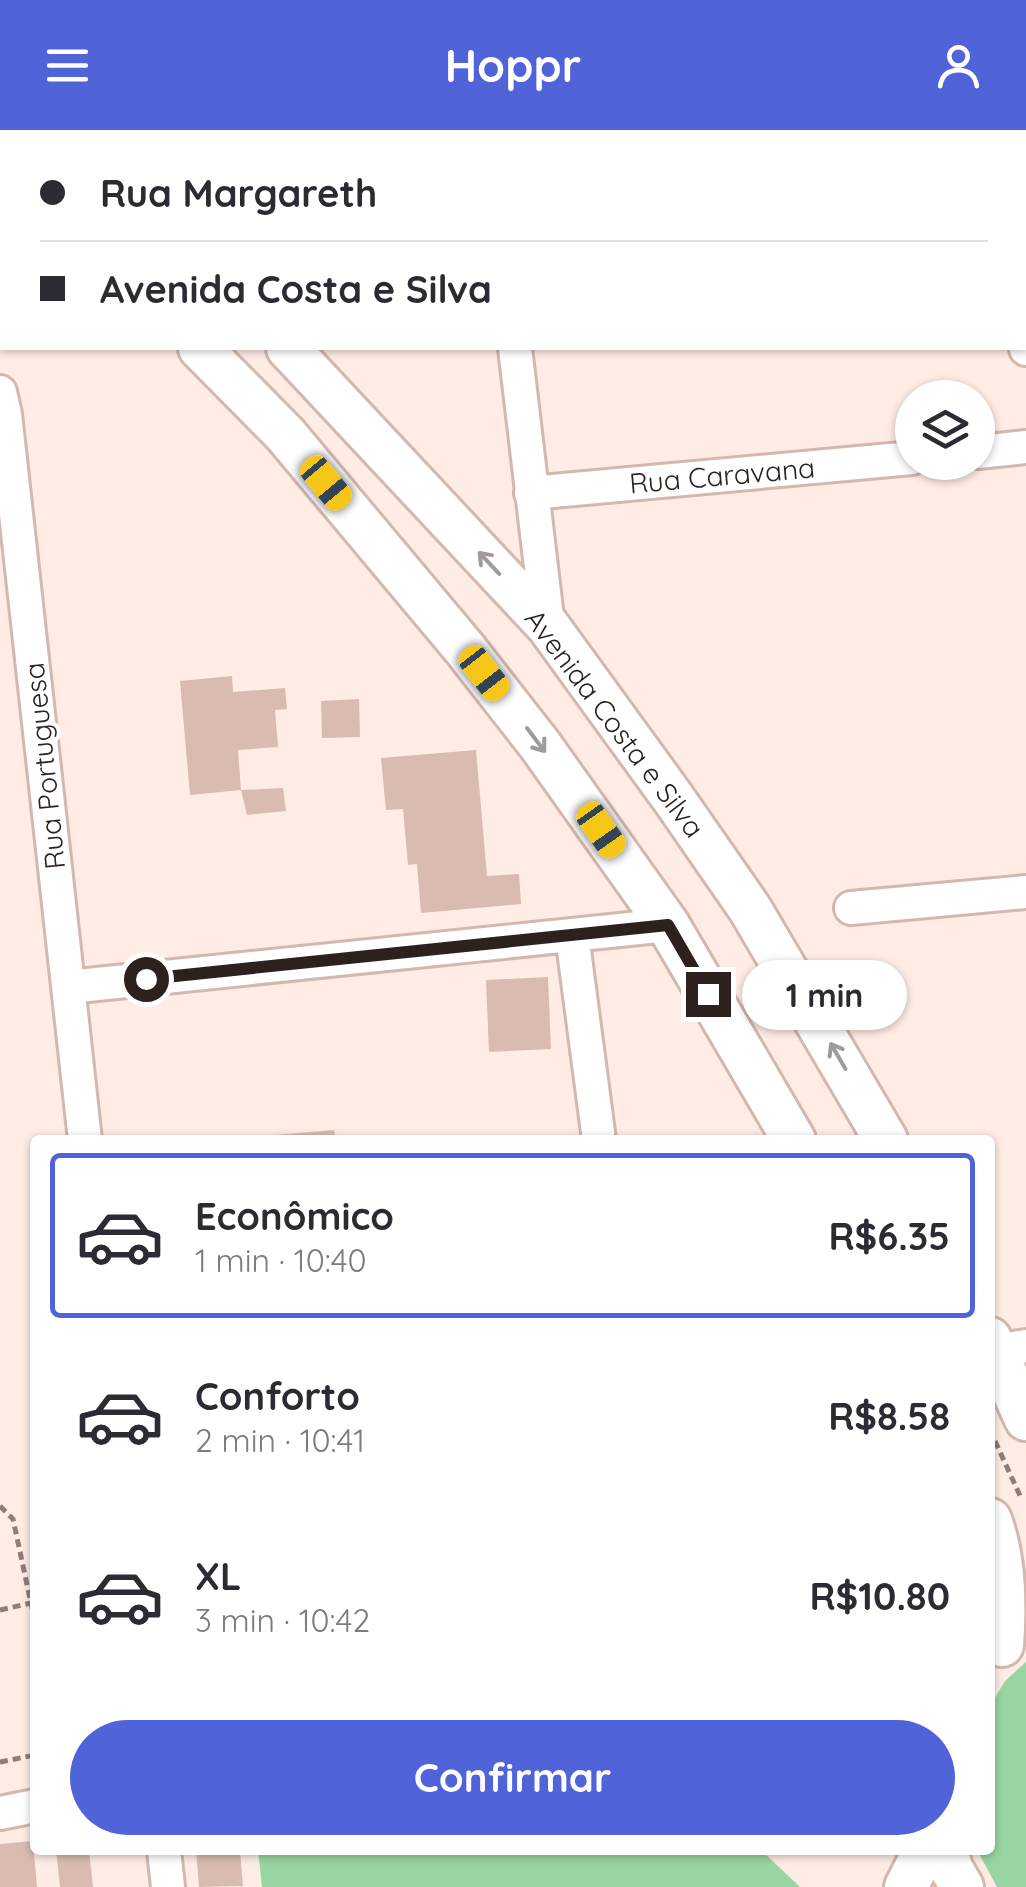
<!DOCTYPE html>
<html lang="pt">
<meta charset="utf-8">
<style>
:root{--surface:#fff;--page:#f2f2f3;--text:#2b2b33;--muted:#7c7c81;--line:#e1e1e2;--accent:#5163d9}
body{margin:0;font-family:Quicksand,sans-serif;background:var(--page);color:var(--text);height:100vh;display:flex;flex-direction:column;font-size:38px;white-space:nowrap}
*{box-sizing:border-box;margin:0}
p{font-size:32px;color:var(--muted)}
.icon{flex:none;width:55px;height:55px;fill:none;stroke:currentColor;stroke-width:2;stroke-linecap:round;stroke-linejoin:round}
.map{position:relative;flex:1;overflow:hidden}
.drawer{position:absolute;left:30px;top:1005px;width:965px;height:720px;display:flex;flex-direction:column;background:var(--surface);border-radius:10px;box-shadow:0 2px 8px #0004}
.drawer>*{flex:none}
.hud{position:absolute;left:0px;top:0px;width:1028px;height:220px;box-shadow:0 2px 8px #0004;display:grid;align-content:center;height:220px;padding:0 40px;background:var(--surface)}
.fabs{position:absolute;left:895px;top:250px;display:grid;gap:20px}
.fabs a{display:grid;place-items:center;width:100px;height:100px;border-radius:50%;background:var(--surface);box-shadow:0 2px 8px #0004;font-size:50px}
.end{position:absolute;width:45px;height:45px;margin:-22px;border:12px solid #2c211d;background:#fff;box-shadow:0 0 0 5px #fff}
.from{border-radius:50%}
.bubble{position:absolute;height:70px;border-radius:35px;background:var(--surface);box-shadow:0 2px 8px #0004;font-size:32px;font-weight:800;line-height:70px;text-align:center}
.car{position:absolute;width:30px;height:60px;margin:-30px -15px;border-radius:12px;box-shadow:0 0 8px 2px #0007;background:linear-gradient(#f5c518 24%,#345 0 40%,#f5c518 0 76%,#345 0 86%,#f5c518 0)}
.hud b{display:flex;align-items:center;gap:35px;height:95px;font-size:38px}
.hud b+b{border-top:2px solid var(--line)}
.hud i{width:25px;height:25px;background:var(--text)}
ul{padding:18px 0 0;list-style:none}
li{display:flex;align-items:center;gap:30px;height:165px;margin:0 20px 15px;padding:0 20px;border:5px solid transparent;border-radius:10px}
li div{flex:1}
li b{display:block;font-size:38px}
li em{font-style:normal;font-weight:800}
li.selected{border-color:var(--accent)}
li>.icon{width:90px;height:90px;stroke-width:1.5}
.cta{display:flex;gap:20px;margin-top:auto;padding:20px 40px}
.cta a{flex:1;height:115px;border-radius:60px;background:var(--accent);color:#fff;font-size:40px;font-weight:800;line-height:115px;text-align:center}
header{display:flex;justify-content:space-between;align-items:center;height:130px;padding:0 40px;background:var(--accent);color:#fff;font-size:45px;font-weight:800}
.map>svg:first-child{display:block}
.green{fill:#98d5a2}
.building{fill:#d9bbb1}
.lines{fill:none;stroke-linecap:round;stroke-linejoin:round}
.minor-casing{stroke:#d4b7ad;stroke-width:38}
.major-casing{stroke:#d4b7ad;stroke-width:48}
.path{stroke:#8d7e79;stroke-width:5;stroke-dasharray:8 5;stroke-linecap:butt}
.minor{stroke:#fff;stroke-width:32}
.major{stroke:#fff;stroke-width:42}
.oneway{stroke:#a09b99}
.route{stroke:#2c211d;stroke-width:12}
.labels{text-anchor:middle;dominant-baseline:central;stroke-width:9;stroke-linejoin:round;paint-order:stroke}
.street-label{font-size:28px;fill:#2c211d;stroke:#fff}
</style>
<header><svg class="icon" aria-label="menu" viewBox="0 0 24 24"><path d="M4 6h16M4 12h16M4 18h16"/></svg>Hoppr<svg class="icon" aria-label="person" viewBox="0 0 24 24"><circle cx="12" cy="8" r="4"/><path d="M4 21q1-7 8-7t8 7"/></svg></header>
<div class="map">
<svg width="1026" height="1757" viewBox="0 0 1026 1757">
<rect width="100%" height="100%" fill="#feece5"/>
<path class="green" d="M1026,1532v225h-29l-20,-37h13v-144l15,-25z
M258,1720h503l39,37h-538z"/>
<path class="building" d="M232,546l1,16 52,-4 2,21 -12,1 3,37 -40,3 3,40 -51,5 -10,-114z
M359,569l1,38 -38,1 -1,-37z
M476,620l11,126 32,-2 2,30 -100,9 -4,-49 -9,1 -5,-56 -17,1 -5,-52z
M283,658l3,23 -39,4 -6,-25z
M548,847l3,72 -62,3 -3,-72z
M334,1000l2,10h-85v-3z
M33,1711l4,46h-37v-43z
M56,1720h33l4,37h-33z
M196,1720h44l3,36 -44,1z"/>
<g class="lines">
<g class="minor-casing">
<path id="minor" d="M492,0v2
M1002,0v2
M1025,210l1,9
M515,218l33,278
M0,262l5,22 80,726
M978,322l48,-5
M531,363l381,-35
M851,778l175,-16
M572,805l27,205
M68,857l600,-62
M996,1221l30,-5
M0,1683l35,-7
M164,1720l4,37"/>
</g>
<g class="major-casing">
<path id="major" d="M65,0l3,2
M178,0l1,2
M0,29l2,3
M0,92l2,1
M200,218l85,86 180,215 75,96 128,180 126,215
M288,218l260,278 125,172 77,111 136,231
M990,1209l36,80
M990,1390c14,37 15,86 12,125
M946,1720l5,18 11,19
M906,1757l19,-37"/>
</g>
<path class="path" d="M995,1311l27,59
M0,1376l13,13 22,103
M0,1480l31,-7
M0,1632l35,-7"/>
<use href="#minor" class="minor"/>
<use href="#major" class="major"/>
</g>
<defs><path id="oneway-shaft" d="M-6 0H5M1.5-3L5.5 0L1.5 3" fill="none" stroke-width="1.6" stroke-linecap="round" stroke-linejoin="round" transform="scale(2.5)"/></defs>
<g class="oneway">
<use href="#oneway-shaft" transform="translate(489 433) rotate(-133)"/>
<use href="#oneway-shaft" transform="translate(536 610) rotate(53)"/>
<use href="#oneway-shaft" transform="translate(838 926) rotate(-120)"/>
</g>
<g class="lines">
<path class="route" d="M146,849l522,-54 40,69"/>
</g>
<g class="labels">
<g class="street-label">
<text transform="translate(722 345) rotate(-5)">Rua Caravana</text>
<text transform="translate(615 593) rotate(53)">Avenida Costa e Silva</text>
<text transform="translate(44 636) rotate(-96)">Rua Portuguesa</text>
</g>
</g>
</svg>
<div class="fabs">
<a><svg class="icon" aria-label="layers" viewBox="0 0 24 24"><path d="M12 4l9 5-9 5-9-5zM3 14l9 5 9-5"/></svg></a>
</div>
<i class="end from" style="left:146px;top:849px"></i>
<i class="end" style="left:708px;top:864px"></i>
<div class="bubble" style="left:742px;top:830px;width:165px">1 min</div>
<i class="car" style="left:326px;top:353px;rotate:140deg"></i>
<i class="car" style="left:484px;top:543px;rotate:142deg"></i>
<i class="car" style="left:601px;top:700px;rotate:145deg"></i>
<div class="hud">
<b><i class="from"></i>Rua Margareth</b>
<b><i></i>Avenida Costa e Silva</b>
</div>
<section class="drawer">
<ul>
<li class="selected"><svg class="icon" aria-label="car" viewBox="0 0 24 24"><path d="M5 17H2v-5l4-1 3-4h7l3 4 3 1v5h-3M9 17h6M6 11h13"/><circle cx="7" cy="17" r="2"/><circle cx="17" cy="17" r="2"/></svg><div><b>Econômico</b><p>1 min · 10:40</p></div><em>R$6.35</em></li>
<li><svg class="icon" aria-label="car" viewBox="0 0 24 24"><path d="M5 17H2v-5l4-1 3-4h7l3 4 3 1v5h-3M9 17h6M6 11h13"/><circle cx="7" cy="17" r="2"/><circle cx="17" cy="17" r="2"/></svg><div><b>Conforto</b><p>2 min · 10:41</p></div><em>R$8.58</em></li>
<li><svg class="icon" aria-label="car" viewBox="0 0 24 24"><path d="M5 17H2v-5l4-1 3-4h7l3 4 3 1v5h-3M9 17h6M6 11h13"/><circle cx="7" cy="17" r="2"/><circle cx="17" cy="17" r="2"/></svg><div><b>XL</b><p>3 min · 10:42</p></div><em>R$10.80</em></li>
</ul>
<div class="cta"><a>Confirmar</a></div>
</section>
</div>
